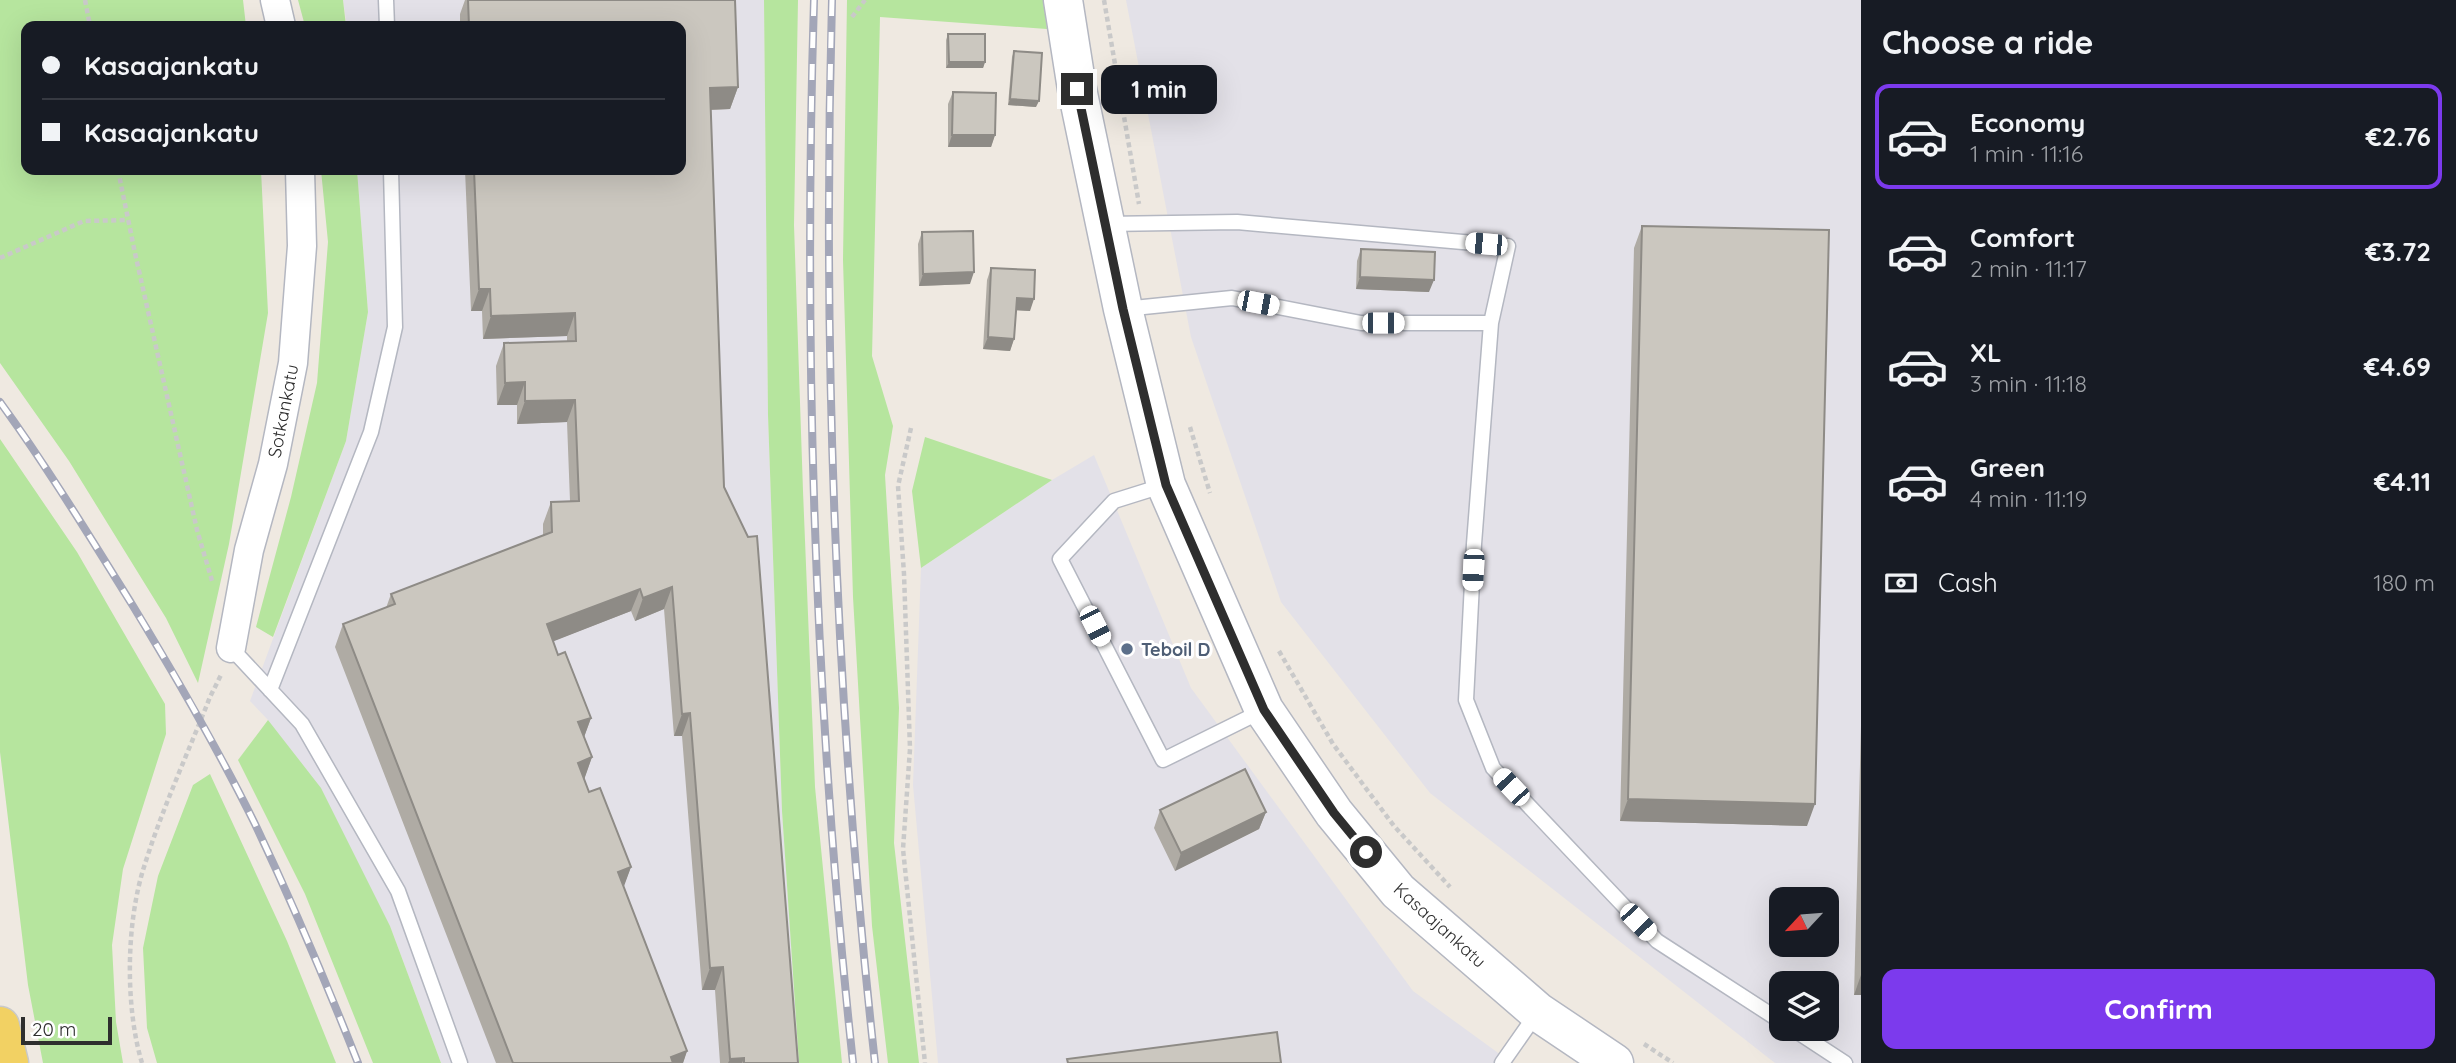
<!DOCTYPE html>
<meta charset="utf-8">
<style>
:root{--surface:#171b24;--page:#20242c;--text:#f1f3f6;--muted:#9ea1a6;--line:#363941;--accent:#7c3aed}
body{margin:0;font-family:Quicksand,sans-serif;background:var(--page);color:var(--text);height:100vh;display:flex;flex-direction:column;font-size:26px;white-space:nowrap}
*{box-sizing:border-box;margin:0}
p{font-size:23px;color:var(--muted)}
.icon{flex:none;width:38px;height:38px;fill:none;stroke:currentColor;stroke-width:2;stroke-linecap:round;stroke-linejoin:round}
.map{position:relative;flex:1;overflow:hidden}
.sheet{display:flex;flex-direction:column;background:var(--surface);width:595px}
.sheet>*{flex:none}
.guide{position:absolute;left:21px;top:21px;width:665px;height:154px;border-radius:14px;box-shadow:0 7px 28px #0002;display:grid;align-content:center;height:154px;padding:0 21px;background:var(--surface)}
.needle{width:46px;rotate:244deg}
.fabs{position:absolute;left:1769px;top:887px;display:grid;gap:14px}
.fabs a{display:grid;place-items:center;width:70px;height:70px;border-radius:14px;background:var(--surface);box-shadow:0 7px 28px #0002;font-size:35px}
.scale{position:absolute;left:21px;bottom:18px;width:91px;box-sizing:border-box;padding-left:7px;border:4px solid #2e2e2e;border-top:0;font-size:19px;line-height:24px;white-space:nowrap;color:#2e2e2e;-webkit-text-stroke:5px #fff;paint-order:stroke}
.end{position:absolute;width:32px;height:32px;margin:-16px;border:9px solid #2e2e2e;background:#fff;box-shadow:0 0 0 4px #fff}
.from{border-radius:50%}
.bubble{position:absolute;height:49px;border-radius:14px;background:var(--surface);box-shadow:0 7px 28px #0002;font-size:23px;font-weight:700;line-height:49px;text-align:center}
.car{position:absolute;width:21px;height:42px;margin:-21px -10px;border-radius:9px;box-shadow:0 0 5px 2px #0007;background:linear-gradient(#fff 24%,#345 0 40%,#fff 0 76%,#345 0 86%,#fff 0)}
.guide b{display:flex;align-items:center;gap:24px;height:66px;font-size:26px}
.guide b+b{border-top:2px solid var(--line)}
.guide i{width:18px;height:18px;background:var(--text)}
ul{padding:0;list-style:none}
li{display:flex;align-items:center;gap:21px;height:105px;margin:0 14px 10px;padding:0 7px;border:4px solid transparent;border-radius:14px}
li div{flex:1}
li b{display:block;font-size:26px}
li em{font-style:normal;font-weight:700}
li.current{border-color:var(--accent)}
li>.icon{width:63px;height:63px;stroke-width:1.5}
h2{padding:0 21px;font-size:32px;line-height:84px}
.pay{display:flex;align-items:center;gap:18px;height:77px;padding:0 21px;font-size:26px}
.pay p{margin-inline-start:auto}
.action{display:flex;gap:14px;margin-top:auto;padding:14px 21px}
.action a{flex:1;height:80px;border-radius:14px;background:var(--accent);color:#fff;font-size:28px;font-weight:700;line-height:80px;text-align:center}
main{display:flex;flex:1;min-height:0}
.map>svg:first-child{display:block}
.industrial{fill:#e3e1e8;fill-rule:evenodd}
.green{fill:#b6e59e}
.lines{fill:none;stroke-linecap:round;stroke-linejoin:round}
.lane-casing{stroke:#b4b7c1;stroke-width:17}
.street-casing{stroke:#b4b7c1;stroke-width:31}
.secondary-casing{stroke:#b4b7c1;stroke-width:41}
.primary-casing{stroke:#c9c9c9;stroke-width:41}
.path{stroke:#c9c9c9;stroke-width:4.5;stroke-dasharray:5 3.5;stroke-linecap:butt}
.lane{stroke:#fff;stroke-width:14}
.street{stroke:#fff;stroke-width:28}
.secondary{stroke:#fff;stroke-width:38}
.primary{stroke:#f2d163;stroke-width:38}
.rail-casing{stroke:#a3a6b8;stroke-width:8}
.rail{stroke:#fff;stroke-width:5;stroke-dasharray:16;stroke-linecap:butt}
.wall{fill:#afaba4}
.shaded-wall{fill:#8e8b86}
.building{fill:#cbc7bf;stroke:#8e8b86;stroke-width:2}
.route{stroke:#2e2e2e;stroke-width:9}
.service-dot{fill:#5c6f8a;stroke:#fff;stroke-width:2.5}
.labels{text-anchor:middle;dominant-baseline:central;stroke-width:6;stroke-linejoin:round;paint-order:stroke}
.street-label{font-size:18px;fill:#2e2e2e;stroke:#fff}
.service-label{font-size:18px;font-weight:bold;fill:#4e5e75;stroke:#fff;text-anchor:start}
</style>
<main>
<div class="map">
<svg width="1861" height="1063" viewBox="0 0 1861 1063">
<rect width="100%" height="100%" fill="#efe9e1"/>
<path class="industrial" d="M343,0h421l4,415 14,396 17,252h-358l-51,-137 -122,-206 -18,-19 96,-260 22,-129 -11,-142h324v-144h-334z
M1126,0h735v1063h-86l-345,-270 -149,-191 -90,-265zM1782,900h45v45h-45zM1782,984h45v45h-45z
M1094,455l97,233 222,303 99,72h-574l-25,-278 8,-217 131,-88z"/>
<path class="green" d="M0,0h243l3,26h-220v144h235l7,143 -39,231 -31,139 -32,-65 -97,-157 -69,-98z
M298,0h45l3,26h-41z
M764,0h34l-4,225 9,266 12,296 27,276h-43l-17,-252 -14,-396z
M847,0h196l4,29 -167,-12 -8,339 21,70 -8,49 14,233 -5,135 25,220h-31l-16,-137 -19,-329 -10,-337z
M321,170h36l11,142 -22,129 -73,196 -17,-10 35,-130 26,-114 11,-141z
M925,437l127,43 -131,88 -9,-77z
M0,439l77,113 88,152 1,30 -43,135 -11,76 4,77 7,41h-80l-15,-78 -28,-233z
M268,720l53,68 69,138 51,137h-68l-68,-169 -67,-134z
M210,774l77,167 49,122h-179l-10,-35 -4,-80 15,-72 35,-91z"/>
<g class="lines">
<g class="lane-casing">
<path id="lane" d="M386,0l1,26
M1106,224l131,-2 271,24 -17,77 -17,221 -8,156 27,68 164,173 125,81
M1124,309l108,-11 129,25h130
M1165,485l-51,16 -54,58 103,201 101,-50
M231,648l71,76 96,167 62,172
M270,690l101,-258 24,-105 -4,-157
M1793,1029l52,34
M1502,1063l35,-50"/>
</g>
<g class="street-casing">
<path id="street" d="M275,0l6,26
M231,648l18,-98 24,-86 20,-101 9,-117 -2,-76"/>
</g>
<g class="secondary-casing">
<path id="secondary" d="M1063,0l14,89 46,220 43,176 98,225 70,103 64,78 140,121 76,51"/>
</g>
<g class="primary-casing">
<path id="primary" d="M0,1026l9,37"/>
</g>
<path class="path" d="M85,0l5,26
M1104,0l35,204
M852,17l13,-17
M118,170l17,83 62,277 16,54
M0,258l84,-37 44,-1
M1190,427l20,66
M911,428l-13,58 6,88 6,175 -7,100 22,214
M1279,651l54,93 61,82 56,61
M1644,1044l29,19
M142,1063c-17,-56 -16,-140 2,-196 18,-58 44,-114 66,-170l11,-22"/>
<use href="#lane" class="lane"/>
<use href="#street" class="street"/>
<use href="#secondary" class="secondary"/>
<use href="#primary" class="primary"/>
<g class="rail-casing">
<path id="rail" d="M814,0c-11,355 1,710 39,1063
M832,0c-10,356 4,709 43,1063
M0,402c48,66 90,135 133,204 43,71 85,143 122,218 37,78 71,158 103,239"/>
</g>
<use href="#rail" class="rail"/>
</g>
<path class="wall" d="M465,0h3l1,14 -1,-14h267l3,87 -8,22 -19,1 13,377 24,50 9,-1 41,527h-78l-5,-73h-13l-20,-254h-8l-10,-127 -29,12 -4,-10 -78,30 5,14 7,-3 26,66 -7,19 8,20 -8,22 5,13 11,-4 31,79 -8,20 64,164 -4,12h-187l-161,-416 8,-23 43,-16 5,-14 152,-59v-11l8,-22 19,-1 -3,-79 -50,2v-19h-20l-1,-39 8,-23 63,-2v-5l-84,3 -1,-28h-11l-6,-141h216v-144h-221v-12z
M948,34l37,28 -2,6h-37v-28z
M1014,51l22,56 -28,-2 4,-48z
M953,92l42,43 -4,12h-43v-43z
M1642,226l165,600 -187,-5 14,-573z
M922,232l48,52 -51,2 -1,-42z
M1361,249l68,43 -73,-3 1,-28z
M991,268l39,43 -14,-1 -2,29 -4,12 -27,-2 4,-69z
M1861,726v269h-7z
M1160,810l106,2 -7,17 -84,42 -21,-43z"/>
<path class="shaded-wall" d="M949,62h36l-2,6h-37z
M738,87l-8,22 -28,1 8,-22z
M1010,99l29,2 -3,6 -28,-2z
M952,135h43l-4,12h-43z
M974,272l-4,12 -51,2 4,-12z
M1360,277l74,3 -5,12 -73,-3z
M479,289h11l-8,22h-11z
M1017,298l17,1 -4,12 -18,-1z
M575,313l-8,23 -84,3 8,-23z
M988,337l26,2 -4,12 -27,-2z
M525,382l-8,23h-20l8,-22z
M575,400l-8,22 -50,2 8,-23z
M672,587l-8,22 -29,12 8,-23z
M640,589l-9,22 -92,36 8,-23z
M690,713l-8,23h-8l8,-22z
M591,718l-8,22 -5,-18z
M592,757l-8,23 -6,-17z
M1628,799l187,5 -8,22 -187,-5z
M1266,812l-7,17 -84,42 6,-18z
M631,867l-8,22 -5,-17z
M723,967l-8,23h-13l8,-22z
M1861,975v20h-7z
M687,1051l-4,12h-14l2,-6z
M744,1058l-2,5h-14l2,-4z"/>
<path class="building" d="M468,0h267l3,87 -28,1 14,399 24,50 9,-1 41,527h-54v-5l-14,1 -7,-92 -13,1 -20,-255 -8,1 -10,-127 -29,11 -3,-9 -93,35 11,31 7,-3 26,66 -13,4 14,35 -14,6 11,29 11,-4 31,79 -13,5 69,179 -16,6 2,6h-160l-170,-439 52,-20 -4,-10 161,-62 -1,-30 28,-1 -4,-101 -50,1v-19l-20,1 -1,-40 72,-2 -1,-28 -84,3 -1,-27h-11l-5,-119h207v-144h-212z
M948,34h37v28h-36z
M1014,51l28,2 -3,48 -29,-2z
M953,92l43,1 -1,42h-43z
M1642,226l187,4 -14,574 -187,-5z
M973,231l1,41 -51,2 -1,-42z
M1361,249l74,3 -1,28 -74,-3z
M991,268l44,2 -1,29 -17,-1 -3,41 -26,-2z
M1245,769l21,43 -85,41 -21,-43z
M1277,1032l4,31h-213l-1,-4z"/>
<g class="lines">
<path class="route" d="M1077,89l46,220 43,176 98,225 70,103 32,39"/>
</g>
<circle class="service-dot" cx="1127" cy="649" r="7"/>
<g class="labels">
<g class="street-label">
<text transform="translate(283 411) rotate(-79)">Sotkankatu</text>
<text transform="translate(1440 925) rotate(42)">Kasaajankatu</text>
</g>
<g class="service-label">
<text x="1141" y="649">Teboil D</text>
</g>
</g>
</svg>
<div class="fabs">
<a><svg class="needle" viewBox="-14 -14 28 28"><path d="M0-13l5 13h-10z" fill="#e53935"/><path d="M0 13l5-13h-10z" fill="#9ea1a6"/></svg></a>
<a><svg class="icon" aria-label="layers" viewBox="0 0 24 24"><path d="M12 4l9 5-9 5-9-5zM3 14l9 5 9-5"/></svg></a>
</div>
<div class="scale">20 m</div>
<i class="end from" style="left:1366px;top:852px"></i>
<i class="end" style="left:1077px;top:89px"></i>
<div class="bubble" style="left:1101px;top:65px;width:116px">1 min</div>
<i class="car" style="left:1486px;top:244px;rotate:275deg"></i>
<i class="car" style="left:1258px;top:303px;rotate:101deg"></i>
<i class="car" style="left:1383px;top:323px;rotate:90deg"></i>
<i class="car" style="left:1473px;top:570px;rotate:183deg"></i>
<i class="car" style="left:1095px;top:626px;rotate:153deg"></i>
<i class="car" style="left:1511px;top:787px;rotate:317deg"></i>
<i class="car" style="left:1638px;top:922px;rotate:136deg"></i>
<div class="guide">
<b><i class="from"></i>Kasaajankatu</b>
<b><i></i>Kasaajankatu</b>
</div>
</div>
<section class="sheet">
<h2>Choose a ride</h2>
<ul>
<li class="current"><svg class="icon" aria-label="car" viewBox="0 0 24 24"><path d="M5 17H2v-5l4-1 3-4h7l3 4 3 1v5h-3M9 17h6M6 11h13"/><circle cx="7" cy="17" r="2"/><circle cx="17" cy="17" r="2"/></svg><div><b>Economy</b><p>1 min · 11:16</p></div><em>€2.76</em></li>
<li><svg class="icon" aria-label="car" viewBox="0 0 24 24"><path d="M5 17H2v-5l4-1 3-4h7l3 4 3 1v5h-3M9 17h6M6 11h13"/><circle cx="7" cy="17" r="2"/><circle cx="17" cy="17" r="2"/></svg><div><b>Comfort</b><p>2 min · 11:17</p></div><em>€3.72</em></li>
<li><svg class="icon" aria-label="car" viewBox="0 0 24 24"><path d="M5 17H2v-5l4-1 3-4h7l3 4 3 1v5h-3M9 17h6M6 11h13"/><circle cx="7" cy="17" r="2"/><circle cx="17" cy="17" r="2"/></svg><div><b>XL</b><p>3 min · 11:18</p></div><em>€4.69</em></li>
<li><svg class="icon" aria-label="car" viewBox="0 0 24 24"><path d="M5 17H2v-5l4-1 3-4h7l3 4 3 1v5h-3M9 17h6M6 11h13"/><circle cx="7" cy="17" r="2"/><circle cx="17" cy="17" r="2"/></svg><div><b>Green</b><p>4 min · 11:19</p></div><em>€4.11</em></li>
</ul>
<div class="pay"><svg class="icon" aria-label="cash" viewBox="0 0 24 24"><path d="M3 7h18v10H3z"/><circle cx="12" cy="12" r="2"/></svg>Cash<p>180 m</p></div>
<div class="action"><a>Confirm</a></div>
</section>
</main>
